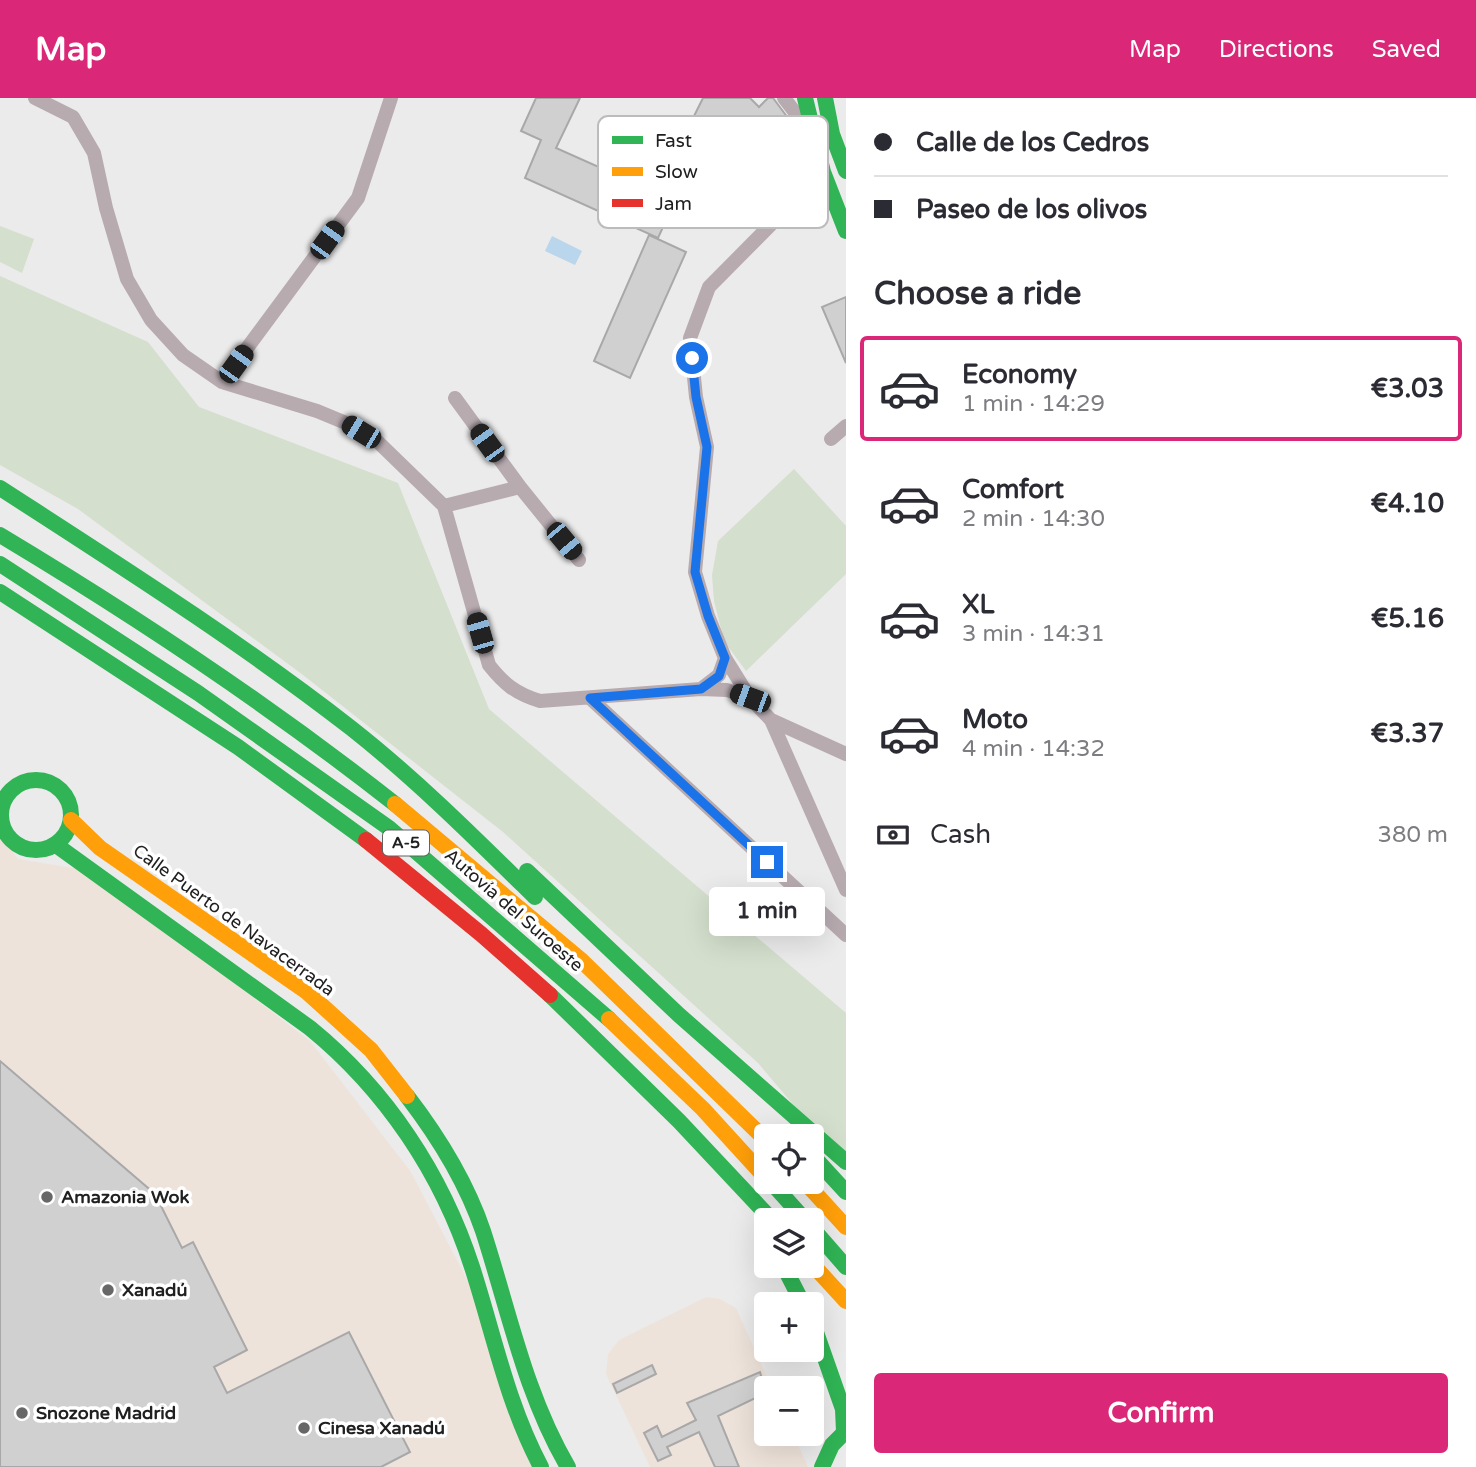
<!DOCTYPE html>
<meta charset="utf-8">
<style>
:root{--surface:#fff;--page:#f7f7f7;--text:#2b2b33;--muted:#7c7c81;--line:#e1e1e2;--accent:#db2777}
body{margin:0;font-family:"Varela Round",sans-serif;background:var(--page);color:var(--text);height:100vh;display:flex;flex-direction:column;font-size:26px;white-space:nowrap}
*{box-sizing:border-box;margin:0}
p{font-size:23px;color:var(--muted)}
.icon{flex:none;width:38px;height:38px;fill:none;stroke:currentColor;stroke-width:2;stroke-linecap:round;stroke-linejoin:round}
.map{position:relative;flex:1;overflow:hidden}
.sheet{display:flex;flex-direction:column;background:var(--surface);width:630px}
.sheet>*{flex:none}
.banner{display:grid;align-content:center;height:154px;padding:0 28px;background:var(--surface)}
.fabs{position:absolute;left:754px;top:1026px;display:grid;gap:14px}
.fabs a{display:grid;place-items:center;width:70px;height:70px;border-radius:7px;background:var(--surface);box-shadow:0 7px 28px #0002;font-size:35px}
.end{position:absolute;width:32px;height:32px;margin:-16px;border:9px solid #1a73e8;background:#fff;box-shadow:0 0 0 4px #fff}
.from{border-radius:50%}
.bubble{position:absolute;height:49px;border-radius:7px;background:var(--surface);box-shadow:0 7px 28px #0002;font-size:23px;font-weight:800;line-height:49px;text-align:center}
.car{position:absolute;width:21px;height:42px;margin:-21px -10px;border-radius:9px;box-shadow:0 0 5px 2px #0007;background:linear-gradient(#222 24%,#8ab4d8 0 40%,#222 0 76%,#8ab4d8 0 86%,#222 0)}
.banner b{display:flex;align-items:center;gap:24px;height:66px;font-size:26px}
.banner b+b{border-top:2px solid var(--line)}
.banner i{width:18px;height:18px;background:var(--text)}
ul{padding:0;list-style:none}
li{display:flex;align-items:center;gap:21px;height:105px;margin:0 14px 10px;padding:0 14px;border:4px solid transparent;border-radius:7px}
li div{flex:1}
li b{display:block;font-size:26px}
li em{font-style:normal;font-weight:800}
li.on{border-color:var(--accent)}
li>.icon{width:63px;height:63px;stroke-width:1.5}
h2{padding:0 28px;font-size:32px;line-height:84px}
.pay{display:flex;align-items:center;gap:18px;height:77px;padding:0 28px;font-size:26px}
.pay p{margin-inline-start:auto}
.primary-button{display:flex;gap:14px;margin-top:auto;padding:14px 28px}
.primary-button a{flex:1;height:80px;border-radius:7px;background:var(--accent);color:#fff;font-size:28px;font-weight:800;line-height:80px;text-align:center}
header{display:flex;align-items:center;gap:42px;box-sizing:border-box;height:98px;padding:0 35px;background:var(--accent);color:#fff}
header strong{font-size:33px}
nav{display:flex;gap:38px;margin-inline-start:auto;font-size:24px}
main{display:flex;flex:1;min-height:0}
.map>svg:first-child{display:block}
.commercial{fill:#eee3da}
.green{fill:#d4dfcd}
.water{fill:#b9d6ec}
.building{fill:#d1d0d1;stroke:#a9a8a9;stroke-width:2}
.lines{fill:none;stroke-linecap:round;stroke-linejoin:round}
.street{stroke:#b7abb0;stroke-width:14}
.fast{stroke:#30b455;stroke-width:16}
.slow{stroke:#ff9f0a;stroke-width:16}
.jam{stroke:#e5322d;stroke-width:16}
.route{stroke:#1a73e8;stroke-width:9}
.poi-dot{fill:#676768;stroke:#fff;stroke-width:2.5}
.labels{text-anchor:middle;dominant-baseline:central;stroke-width:7;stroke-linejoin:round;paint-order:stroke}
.shield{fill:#fff;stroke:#636364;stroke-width:2}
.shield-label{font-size:16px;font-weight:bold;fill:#202021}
.street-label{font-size:18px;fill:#202021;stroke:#fff}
.poi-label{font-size:18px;font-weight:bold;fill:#202021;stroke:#fff;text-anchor:start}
.key{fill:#fff;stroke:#bcbcbc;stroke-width:2}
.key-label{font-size:19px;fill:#202021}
</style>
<header>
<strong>Map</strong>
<nav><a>Map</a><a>Directions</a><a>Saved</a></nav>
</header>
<main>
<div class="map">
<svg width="846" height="1369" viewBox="0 0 846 1369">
<rect width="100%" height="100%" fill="#ebebeb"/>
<path class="commercial" d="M0,736l18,25 68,11 224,171 101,131 61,117 65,178h-537z
M706,1199l14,2 16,9 36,80h-6v45h27l15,34h-158l-44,-93 2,-20 11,-14z"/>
<path class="green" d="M0,128l34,13 -12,34 -22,-11z
M0,178l148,66 51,65 199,76 91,226 357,304v154l-88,-104 -255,-231 -200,-157 -225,-166 -78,-44z
M794,371l52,57v48l-100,97 -22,-30 -10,-40 -2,-26 6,-34z"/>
<path class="water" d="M552,138l30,15 -7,14 -30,-14z"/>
<path class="building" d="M536,0h44l-24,50 119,53 -17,37 -133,-60 16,-38 -20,-9z
M703,0h47l9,9 9,-9h5l21,28 9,21 -1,26 -6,13 -36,36 -53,-49 -3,-11 14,-13 -26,-29z
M649,137l37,17 -56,126 -36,-17z
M846,199v66l-24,-56z
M0,963l155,133 27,54 11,-6 54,108 -33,17 13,26 122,-61 61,120 -29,15h-381z
M652,1267l4,9 -39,19 -4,-9z
M760,1274l6,21 -48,23 21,51h-24l-16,-35 -32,15 4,8 -13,6 -14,-28 13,-7 5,11 34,-17 -9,-17z"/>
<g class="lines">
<path class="street" d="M35,0l38,19 21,36 12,55 21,71 24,41 32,35 39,27 95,29 29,12 31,18 67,65 45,159c15,19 27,29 51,36l161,-12 26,1 23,8 21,22 75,34
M784,0l27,35
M222,284l136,-184 33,-100
M455,300l65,89 59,73
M831,341l15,-13
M444,408l76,-19
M725,560l25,40
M701,591l18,-14 6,-17 -17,-42 -13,-44 12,-125 -11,-50 -6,-59 19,-51 114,-115
M590,600l256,237
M771,622l75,170"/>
<path class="fast" d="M805,0l18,74 23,59
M825,0l7,36 14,37
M0,390c119,77 239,153 351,240 65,51 125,111 184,169
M0,437c137,82 269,170 395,269
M0,466l198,129 191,135 220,191
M0,494l238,155 128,93
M1 717a35 35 0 1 1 70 0a35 35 0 1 1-70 0Z
M56,747l254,183c76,62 132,146 162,239 22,68 35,136 69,200
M527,773l152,144 167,147
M550,897l129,126 93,99
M407,998c30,39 60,88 76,135 26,80 42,163 85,236
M812,1057l34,37
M770,1083l35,39
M812,1130l34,39
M783,1167l20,39
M812,1223l31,88 1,23
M822,1369l10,-22 14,-14"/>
<path class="slow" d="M395,706l187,157 184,179
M71,722l29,28 207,144 64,58 36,46
M609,921l94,90 63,69
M804,1083l42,46
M812,1166l34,37"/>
<path class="jam" d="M366,742l115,94 69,61"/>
</g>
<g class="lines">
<path class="route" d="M692,260l4,39 11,50 -12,125 13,44 17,42 -6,18 -18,13 -111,9 177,164"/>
</g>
<g class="poi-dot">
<circle cx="47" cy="1099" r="7"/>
<circle cx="108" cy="1192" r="7"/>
<circle cx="22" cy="1315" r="7"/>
<circle cx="304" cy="1330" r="7"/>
</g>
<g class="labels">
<rect class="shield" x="383" y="732.5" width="46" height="25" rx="5"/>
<g class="shield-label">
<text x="406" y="745">A-5</text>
</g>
<g class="street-label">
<text transform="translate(514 812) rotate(41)">Autovía del Suroeste</text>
<text transform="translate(234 822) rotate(36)">Calle Puerto de Navacerrada</text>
</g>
<g class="poi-label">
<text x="61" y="1099">Amazonia Wok</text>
<text x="122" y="1192">Xanadú</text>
<text x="36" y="1315">Snozone Madrid</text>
<text x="318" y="1330">Cinesa Xanadú</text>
</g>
</g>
<rect x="598" y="18" width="230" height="112" rx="10" class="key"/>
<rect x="612" y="38" width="31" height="8" fill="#30b455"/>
<rect x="612" y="69" width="31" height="9" fill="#ff9f0a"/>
<rect x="612" y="101" width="31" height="8" fill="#e5322d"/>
<g class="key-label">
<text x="655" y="49">Fast</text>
<text x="655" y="80">Slow</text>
<text x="655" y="112">Jam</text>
</g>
</svg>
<div class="fabs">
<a><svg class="icon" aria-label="locate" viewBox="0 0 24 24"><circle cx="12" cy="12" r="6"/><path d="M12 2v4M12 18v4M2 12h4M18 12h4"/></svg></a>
<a><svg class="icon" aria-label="layers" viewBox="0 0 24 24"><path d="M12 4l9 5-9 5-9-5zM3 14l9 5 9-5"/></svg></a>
<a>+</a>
<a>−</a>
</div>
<i class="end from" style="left:692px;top:260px"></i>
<i class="end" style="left:767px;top:764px"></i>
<div class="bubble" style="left:709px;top:789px;width:116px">1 min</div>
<i class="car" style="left:327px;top:142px;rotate:36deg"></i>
<i class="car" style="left:236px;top:266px;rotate:36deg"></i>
<i class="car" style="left:361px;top:334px;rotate:301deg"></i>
<i class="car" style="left:487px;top:345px;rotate:324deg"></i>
<i class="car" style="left:564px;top:443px;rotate:140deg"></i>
<i class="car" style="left:480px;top:535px;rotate:344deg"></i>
<i class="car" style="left:750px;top:600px;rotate:290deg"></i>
</div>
<section class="sheet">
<div class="banner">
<b><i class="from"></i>Calle de los Cedros</b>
<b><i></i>Paseo de los olivos</b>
</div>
<h2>Choose a ride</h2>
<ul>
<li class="on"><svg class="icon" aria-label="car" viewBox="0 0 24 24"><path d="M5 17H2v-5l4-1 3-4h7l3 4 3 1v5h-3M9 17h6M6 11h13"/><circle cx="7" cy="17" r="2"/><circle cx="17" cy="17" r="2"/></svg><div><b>Economy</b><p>1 min · 14:29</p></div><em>€3.03</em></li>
<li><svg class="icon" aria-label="car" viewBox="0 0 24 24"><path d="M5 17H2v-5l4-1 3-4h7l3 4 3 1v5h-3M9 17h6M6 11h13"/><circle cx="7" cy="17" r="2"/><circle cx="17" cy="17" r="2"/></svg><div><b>Comfort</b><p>2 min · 14:30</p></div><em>€4.10</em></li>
<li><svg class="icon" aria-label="car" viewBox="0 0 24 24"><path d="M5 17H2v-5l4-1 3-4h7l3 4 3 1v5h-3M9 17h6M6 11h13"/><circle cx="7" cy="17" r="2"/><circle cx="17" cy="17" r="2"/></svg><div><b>XL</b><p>3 min · 14:31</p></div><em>€5.16</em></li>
<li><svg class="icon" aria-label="car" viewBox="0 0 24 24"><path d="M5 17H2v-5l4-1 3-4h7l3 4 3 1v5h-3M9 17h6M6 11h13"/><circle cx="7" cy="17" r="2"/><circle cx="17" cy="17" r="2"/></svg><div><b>Moto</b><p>4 min · 14:32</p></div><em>€3.37</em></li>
</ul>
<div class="pay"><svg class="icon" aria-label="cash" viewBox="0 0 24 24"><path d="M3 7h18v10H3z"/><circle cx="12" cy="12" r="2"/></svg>Cash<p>380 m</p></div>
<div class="primary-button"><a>Confirm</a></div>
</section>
</main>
